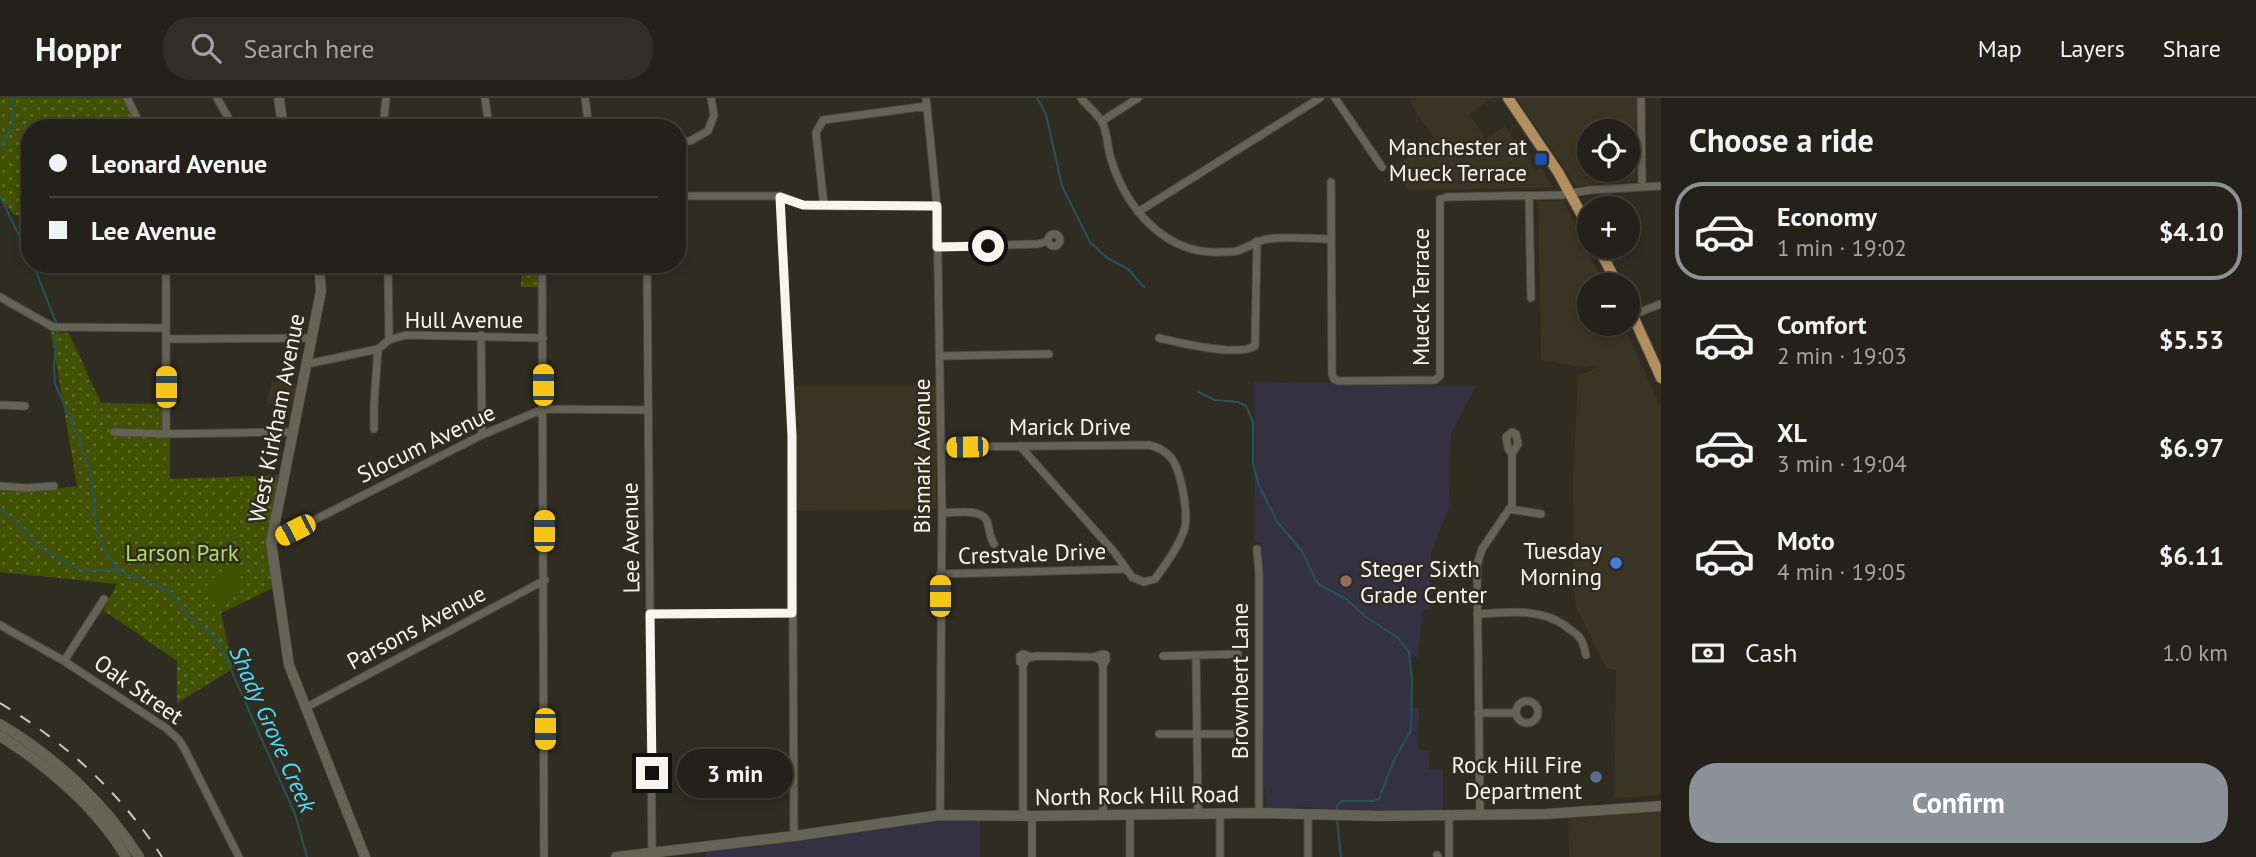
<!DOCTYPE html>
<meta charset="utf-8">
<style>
:root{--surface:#23211a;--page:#2f2e27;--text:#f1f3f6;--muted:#a3a3a2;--line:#403e39;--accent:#8c9099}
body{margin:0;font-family:"PT Sans",sans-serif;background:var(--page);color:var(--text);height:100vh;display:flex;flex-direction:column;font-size:26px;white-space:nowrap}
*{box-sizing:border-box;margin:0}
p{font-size:23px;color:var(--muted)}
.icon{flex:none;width:38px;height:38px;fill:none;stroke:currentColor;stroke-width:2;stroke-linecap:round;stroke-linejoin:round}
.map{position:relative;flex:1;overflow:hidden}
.details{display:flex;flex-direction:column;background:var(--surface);width:595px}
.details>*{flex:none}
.banner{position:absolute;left:21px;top:21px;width:665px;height:154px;border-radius:28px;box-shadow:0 4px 10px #0003,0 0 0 2px var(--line);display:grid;align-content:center;height:154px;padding:0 28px;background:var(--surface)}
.fabs{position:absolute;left:1577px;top:21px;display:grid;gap:14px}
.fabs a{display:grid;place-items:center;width:63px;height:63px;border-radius:50%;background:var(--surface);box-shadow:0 4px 10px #0003,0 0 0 2px var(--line);font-size:35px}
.end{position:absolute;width:32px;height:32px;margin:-16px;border:9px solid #f6f5ee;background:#111;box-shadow:0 0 0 4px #111}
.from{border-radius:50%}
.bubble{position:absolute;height:49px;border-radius:24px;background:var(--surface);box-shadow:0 4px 10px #0003,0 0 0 2px var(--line);font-size:23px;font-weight:600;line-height:49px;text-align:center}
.car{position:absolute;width:21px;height:42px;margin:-21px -10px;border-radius:9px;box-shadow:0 0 5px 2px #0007;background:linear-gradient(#f5c518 24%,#345 0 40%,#f5c518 0 76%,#345 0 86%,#f5c518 0)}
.banner b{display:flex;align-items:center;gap:24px;height:66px;font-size:26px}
.banner b+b{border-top:2px solid var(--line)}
.banner i{width:18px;height:18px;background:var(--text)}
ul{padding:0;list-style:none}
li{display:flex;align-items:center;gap:21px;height:98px;margin:0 14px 10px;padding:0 14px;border:4px solid transparent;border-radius:28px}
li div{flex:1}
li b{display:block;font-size:26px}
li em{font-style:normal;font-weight:600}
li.on{border-color:var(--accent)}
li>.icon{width:63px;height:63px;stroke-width:1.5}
h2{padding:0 28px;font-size:32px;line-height:84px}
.pay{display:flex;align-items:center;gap:18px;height:77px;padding:0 28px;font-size:26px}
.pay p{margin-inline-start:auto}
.button{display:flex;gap:14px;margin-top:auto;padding:14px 28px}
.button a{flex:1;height:80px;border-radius:28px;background:var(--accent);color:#fff;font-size:28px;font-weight:600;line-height:80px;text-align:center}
header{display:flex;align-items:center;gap:42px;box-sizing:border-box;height:98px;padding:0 35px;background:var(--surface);border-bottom:2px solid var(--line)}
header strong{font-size:33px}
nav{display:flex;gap:38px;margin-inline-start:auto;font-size:24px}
.search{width:490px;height:63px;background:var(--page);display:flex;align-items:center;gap:18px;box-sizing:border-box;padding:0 24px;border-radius:28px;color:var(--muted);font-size:26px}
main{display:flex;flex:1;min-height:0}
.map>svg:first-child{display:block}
.built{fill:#393524;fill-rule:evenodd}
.education{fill:#343142}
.grass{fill:url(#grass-dots)}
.garden{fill:#415002}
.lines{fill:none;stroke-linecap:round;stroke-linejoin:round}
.stream{stroke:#27535d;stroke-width:2}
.street-casing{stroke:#4d4b41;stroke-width:9}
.secondary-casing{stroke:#4d4b41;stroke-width:11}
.primary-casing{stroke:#4d4b41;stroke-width:12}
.street{stroke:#656256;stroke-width:7}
.secondary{stroke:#656256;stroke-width:10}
.primary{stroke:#b38e5e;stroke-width:10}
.rail{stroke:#c9c7c0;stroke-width:2;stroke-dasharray:12 12;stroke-linecap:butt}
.route{stroke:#f6f5ee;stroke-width:9}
.transit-dot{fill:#1a4fb4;stroke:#2f2c22;stroke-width:2.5}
.shop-dot{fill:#3f7fe0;stroke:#2f2c22;stroke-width:2.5}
.education-dot{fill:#8d6e63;stroke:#2f2c22;stroke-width:2.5}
.service-dot{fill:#5c6f8a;stroke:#2f2c22;stroke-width:2.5}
.labels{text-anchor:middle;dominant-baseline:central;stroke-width:5;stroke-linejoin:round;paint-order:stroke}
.poi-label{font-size:23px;fill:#f6f5ee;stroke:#2f2c22;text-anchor:end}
.street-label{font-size:23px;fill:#f6f5ee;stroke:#2f2c22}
.park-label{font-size:23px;fill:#bbdb5c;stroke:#2f2c22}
.water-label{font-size:24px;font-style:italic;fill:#4ddcf9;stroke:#2f2c22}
</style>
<header>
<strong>Hoppr</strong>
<div class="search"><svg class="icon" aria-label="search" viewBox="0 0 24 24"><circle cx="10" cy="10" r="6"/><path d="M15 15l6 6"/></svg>Search here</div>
<nav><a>Map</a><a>Layers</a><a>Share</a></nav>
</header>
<main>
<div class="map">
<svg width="1661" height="759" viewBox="0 0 1661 759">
<defs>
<pattern id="grass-dots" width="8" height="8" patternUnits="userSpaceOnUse" patternTransform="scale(1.75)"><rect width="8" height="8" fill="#415002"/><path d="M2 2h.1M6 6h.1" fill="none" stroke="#5d6a27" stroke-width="1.8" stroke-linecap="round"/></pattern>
</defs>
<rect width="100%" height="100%" fill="#2f2c22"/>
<path class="built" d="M1416,0h76l-23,16 17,25 19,-13 30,44 7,-1 11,19 -145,2 -15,-22 41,-30 -25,-36z
M1517,0h120l-1,82 -6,2 -54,4zM1589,33h39v39h-39z
M1538,103h25l42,84h-16v39h34l38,84v387l-47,3 2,-128 -10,-2 -30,-61 -2,-20 -1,-108 5,-103 21,-9 -1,-2 -17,2 -40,-7z
M271,283l28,3 -5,22 -27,-2z
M795,288h141v123l-140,2z
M1661,711v48h-92l-1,-39z"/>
<path class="education" d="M1254,284l222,4 -25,48 -2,73 -18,46 -1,56h-7l-5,48h-8l1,50 8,1 -1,42 12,1 -1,18h14v41l-110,1 -26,-4 -34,3 -6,-2 -3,-23 -3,-242 -6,-1z
M980,722v37h-275l3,-7 223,-29z"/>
<path class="grass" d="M0,0h125l15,30h-110v88l-16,-1 -14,-18z
M521,166h17v23h-17z
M51,234l18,1 32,70 63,1 6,33v42l108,-4 -11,63 6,50 -52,25 12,56 -56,34v-42l-74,-51 14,-26 -117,-12v-83l32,3 45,-6z"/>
<path class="garden" d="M235,469l11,21 -29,15 -11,-21z"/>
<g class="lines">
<path class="stream" d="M1037,0l9,16 16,72 28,56 17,16 21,11 16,18
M0,49c13,-15 15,-30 12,-49
M0,98l30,62
M33,166l24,61
M57,233l-3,34 1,19 23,52 13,38 6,56 7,19 11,17 13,9 27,9 17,9 16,23 18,13 13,14 76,171 12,43
M1198,294l17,8 23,2 8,4 7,16v42l6,22 19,37 24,28 14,30 4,4 26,14 20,18 32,21 11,14 3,27 -1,51 -17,30 -15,39 -6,2h-31l-5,5 -1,6
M0,411l19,14 20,25 18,8 12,9 13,5h38
M1337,720l4,39"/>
<g class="street-casing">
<path id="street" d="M127,0l15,30
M217,0l17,30
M485,0l4,30
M585,0l4,30
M926,0l11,108 5,307 -2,302
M1081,0c6,8 17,16 21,24 6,11 5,25 9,37 15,49 54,96 110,93 5,0 11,0 16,-1 10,-3 19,-10 30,-12 20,-3 43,0 64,0
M1335,0l47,69
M1641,0l1,88
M1102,23l36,-23
M383,30l3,-30
M677,43h13l18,-10 6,-16 -3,-17
M1331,84l1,192 2,5 5,2 96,-1 5,-4v-177l7,-2 114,-2 29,-5 71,-4
M677,98h103l23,9 21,1h113
M780,98l12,240 2,400
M1529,98l2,102
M824,108l-8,-73 7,-13 104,-14
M1138,114l182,-114
M1048 142a6 6 0 1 1 12 0a6 6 0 1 1-12 0Z
M937,149l101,-3 10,-3
M166,166v170
M388,166l1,76
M542,166l2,593
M647,166l5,588
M0,199l53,30 113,1
M1632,217l29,-11
M481,237l1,100
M1159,240c21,5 78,19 96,8l2,-105
M166,241l145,-1
M940,258l109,-2
M307,266l71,-15 11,-9 17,-5 137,3
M0,307l25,1
M374,331v-25l4,-55
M114,334l52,2 126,-2
M941,349l208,-2c9,2 17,6 23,14 9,12 16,53 13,68 -5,18 -19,37 -30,52l-11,3 -12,-5 -17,-24 -95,-107
M0,388l27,2 27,-2
M1509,411l32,5
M942,415c12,0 39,-5 45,8 3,8 2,16 7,23
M271,444l211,-107 61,-26 104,1
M1257,451l2,25v239
M940,476l185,-5
M650,516l141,-1
M1477,516c29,-1 62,-7 87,11 15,12 17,8 22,30
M0,527l64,36 102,67 13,12 6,10 54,107
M1196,557l2,159
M1163,558l75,-2
M1094,559l9,-3 3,1v5l-3,5
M64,563l40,-62
M1023,567l-3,-3v-6l3,-2 9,3
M1516 614a11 11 0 1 1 22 0a11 11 0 1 1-22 0Z
M305,610l240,-128
M1478,615h38
M1159,636h73
M1449,716v43
M1480,716l-3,-249 5,-16 30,-44v-51l6,-10 -2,-10 -4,-2 -6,5 2,11 4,6
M1023,717v-149l3,-7 9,-3 59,1 7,3 2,8v146
M1032,718v41
M1437,757l1,2
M1130,759v-42
M1220,759v-43
M1308,759v-43"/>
</g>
<g class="secondary-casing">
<path id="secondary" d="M279,0l4,30
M319,166l2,27 -50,251 18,123 76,192
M0,626c54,32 105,79 139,133
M0,638c48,30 97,72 126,121
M616,759l178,-21 146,-21 92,1 227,-3 119,3 168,-2 115,-8"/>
</g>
<g class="primary-casing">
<path id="primary" d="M1508,0l50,74 31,56
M1598,149l20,38
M1628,207l33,73"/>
</g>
<use href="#street" class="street"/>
<use href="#secondary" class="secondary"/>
<use href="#primary" class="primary"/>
<path class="rail" d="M0,605c66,40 120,89 162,154"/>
</g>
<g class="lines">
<path class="route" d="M652,675l-2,-159 142,-1v-177l-12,-239 23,8 134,1v41l51,-1"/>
</g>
<rect class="transit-dot" x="1534" y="54" width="14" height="14" rx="3.5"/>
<circle class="shop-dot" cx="1616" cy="465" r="7"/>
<circle class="education-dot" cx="1346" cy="483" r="7"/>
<circle class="service-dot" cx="1596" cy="679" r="7"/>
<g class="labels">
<g class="poi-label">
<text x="1527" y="48">Manchester at<tspan x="1527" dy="26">Mueck Terrace</tspan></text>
<text x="1602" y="452">Tuesday<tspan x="1602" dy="26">Morning</tspan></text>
<text x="1360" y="470" text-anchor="start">Steger Sixth<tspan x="1360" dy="26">Grade Center</tspan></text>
<text x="1582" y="666">Rock Hill Fire<tspan x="1582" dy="26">Department</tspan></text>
</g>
<g class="street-label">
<text transform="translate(1420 199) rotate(-90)">Mueck Terrace</text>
<text x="464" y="221">Hull Avenue</text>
<text transform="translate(276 320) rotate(-79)">West Kirkham Avenue</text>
<text x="1070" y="328">Marick Drive</text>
<text transform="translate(426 345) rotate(-26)">Slocum Avenue</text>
<text transform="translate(921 358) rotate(-90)">Bismark Avenue</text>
<text transform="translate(630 440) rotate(-91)">Lee Avenue</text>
<text transform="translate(1032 455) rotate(-2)">Crestvale Drive</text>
<text transform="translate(416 529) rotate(-28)">Parsons Avenue</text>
<text transform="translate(1239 583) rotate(-90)">Brownbert Lane</text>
<text transform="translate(139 591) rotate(35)">Oak Street</text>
<text transform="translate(1137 697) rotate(-1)">North Rock Hill Road</text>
</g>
<g class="park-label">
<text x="182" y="454">Larson Park</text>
</g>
<g class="water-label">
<text transform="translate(273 631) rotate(66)">Shady Grove Creek</text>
</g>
</g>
</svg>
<div class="fabs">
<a><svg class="icon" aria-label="locate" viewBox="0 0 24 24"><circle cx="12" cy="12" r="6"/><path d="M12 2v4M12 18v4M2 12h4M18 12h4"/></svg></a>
<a>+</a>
<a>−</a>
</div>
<i class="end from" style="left:988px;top:148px"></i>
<i class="end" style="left:652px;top:675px"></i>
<div class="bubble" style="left:677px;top:651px;width:116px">3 min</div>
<i class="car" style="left:543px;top:287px;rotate:0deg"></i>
<i class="car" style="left:166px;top:289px;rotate:0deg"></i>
<i class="car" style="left:967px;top:349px;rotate:269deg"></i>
<i class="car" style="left:295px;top:432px;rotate:243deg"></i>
<i class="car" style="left:544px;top:433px;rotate:0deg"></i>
<i class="car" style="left:940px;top:498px;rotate:0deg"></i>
<i class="car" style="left:545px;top:631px;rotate:180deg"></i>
<div class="banner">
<b><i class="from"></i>Leonard Avenue</b>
<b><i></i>Lee Avenue</b>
</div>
</div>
<section class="details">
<h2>Choose a ride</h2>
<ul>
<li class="on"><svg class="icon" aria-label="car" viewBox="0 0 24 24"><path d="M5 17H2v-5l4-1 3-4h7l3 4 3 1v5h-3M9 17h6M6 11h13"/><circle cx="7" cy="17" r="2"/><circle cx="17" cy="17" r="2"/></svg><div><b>Economy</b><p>1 min · 19:02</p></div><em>$4.10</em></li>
<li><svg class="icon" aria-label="car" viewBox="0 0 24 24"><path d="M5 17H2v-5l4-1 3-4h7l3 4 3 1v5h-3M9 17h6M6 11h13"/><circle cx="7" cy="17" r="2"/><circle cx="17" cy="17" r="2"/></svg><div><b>Comfort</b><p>2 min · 19:03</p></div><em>$5.53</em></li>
<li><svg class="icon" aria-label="car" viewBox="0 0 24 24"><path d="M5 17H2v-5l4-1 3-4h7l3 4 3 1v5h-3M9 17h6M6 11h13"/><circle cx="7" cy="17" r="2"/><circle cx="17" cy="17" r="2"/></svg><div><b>XL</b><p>3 min · 19:04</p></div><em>$6.97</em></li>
<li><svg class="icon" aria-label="car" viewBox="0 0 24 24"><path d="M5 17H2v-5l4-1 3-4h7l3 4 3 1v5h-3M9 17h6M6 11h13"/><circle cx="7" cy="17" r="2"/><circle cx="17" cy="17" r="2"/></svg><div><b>Moto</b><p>4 min · 19:05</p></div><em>$6.11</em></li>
</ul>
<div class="pay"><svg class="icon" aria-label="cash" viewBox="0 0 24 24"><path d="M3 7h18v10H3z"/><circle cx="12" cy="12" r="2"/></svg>Cash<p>1.0 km</p></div>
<div class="button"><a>Confirm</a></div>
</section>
</main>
